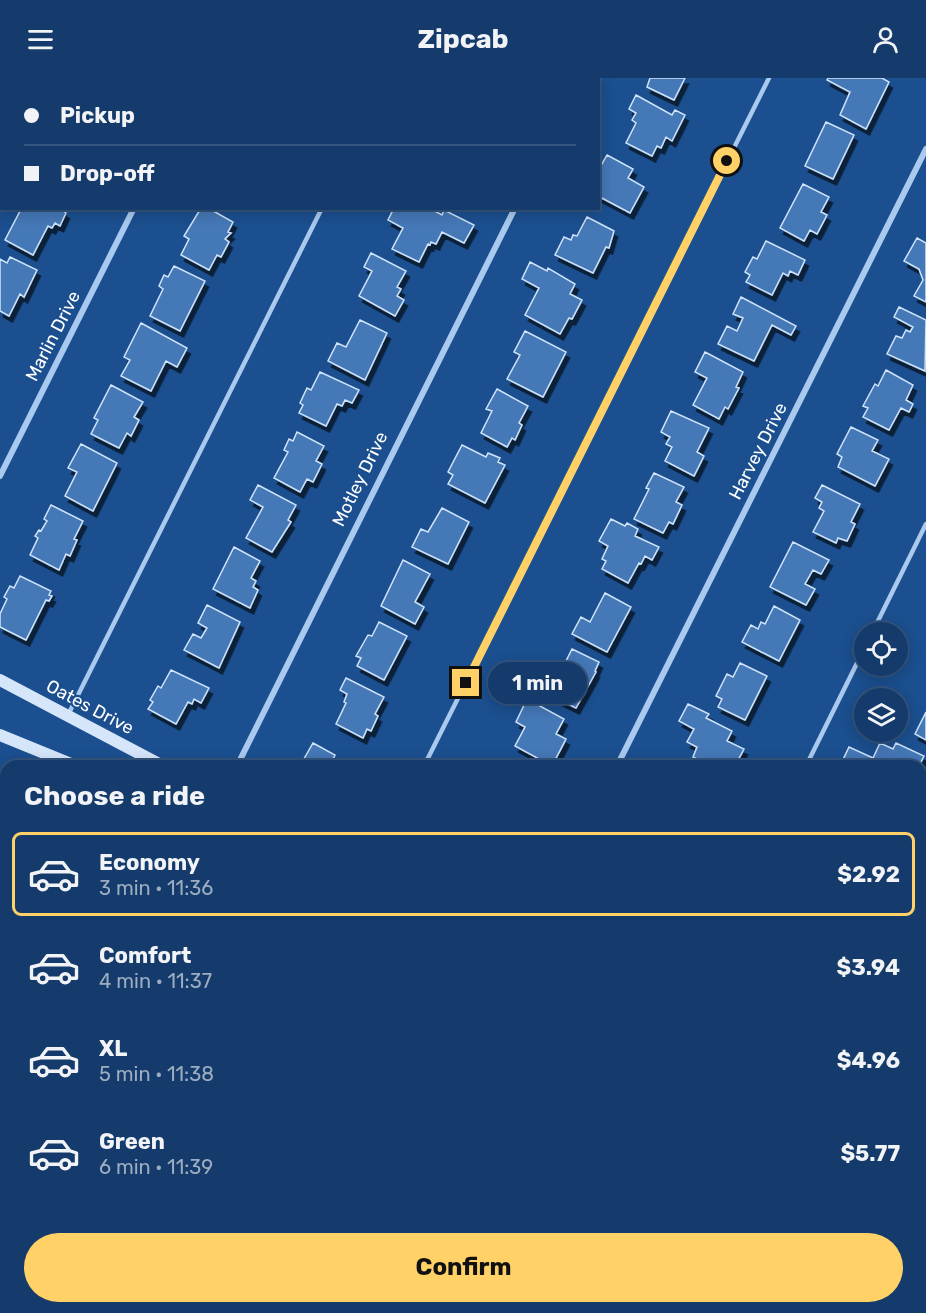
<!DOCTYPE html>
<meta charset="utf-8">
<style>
:root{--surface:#143b6b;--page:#1d4271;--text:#f1f3f6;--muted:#9dadc1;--line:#33557e;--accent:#ffd166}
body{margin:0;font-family:Rubik,sans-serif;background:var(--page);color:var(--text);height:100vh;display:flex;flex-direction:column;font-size:22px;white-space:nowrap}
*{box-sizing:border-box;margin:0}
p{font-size:20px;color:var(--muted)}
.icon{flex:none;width:33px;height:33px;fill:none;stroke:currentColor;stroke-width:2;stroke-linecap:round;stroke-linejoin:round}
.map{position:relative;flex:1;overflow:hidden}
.side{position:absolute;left:0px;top:682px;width:927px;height:554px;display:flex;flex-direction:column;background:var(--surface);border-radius:18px 18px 0 0;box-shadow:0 3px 15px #0003,0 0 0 2px var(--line)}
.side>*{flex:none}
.guide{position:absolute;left:0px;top:0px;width:600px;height:132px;box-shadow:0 3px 15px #0003,0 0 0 2px var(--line);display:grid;align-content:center;height:132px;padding:0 24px;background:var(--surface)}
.controls{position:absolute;left:854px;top:544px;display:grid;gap:12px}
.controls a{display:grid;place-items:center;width:54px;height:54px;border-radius:50%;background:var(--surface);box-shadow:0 3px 15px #0003,0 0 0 2px var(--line);font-size:30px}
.end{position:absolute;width:27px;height:27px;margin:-14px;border:8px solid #ffd166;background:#111;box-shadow:0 0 0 3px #111}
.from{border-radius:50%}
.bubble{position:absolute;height:42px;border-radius:21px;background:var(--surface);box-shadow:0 3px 15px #0003,0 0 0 2px var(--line);font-size:20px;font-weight:700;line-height:42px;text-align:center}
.guide b{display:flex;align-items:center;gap:21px;height:57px;font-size:22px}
.guide b+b{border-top:2px solid var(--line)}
.guide i{width:15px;height:15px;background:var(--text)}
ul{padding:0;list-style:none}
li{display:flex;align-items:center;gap:18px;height:84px;margin:0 12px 9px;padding:0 12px;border:3px solid transparent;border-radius:9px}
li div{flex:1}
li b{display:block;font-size:22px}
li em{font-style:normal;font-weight:700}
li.selected{border-color:var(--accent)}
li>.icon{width:54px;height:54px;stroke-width:1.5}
h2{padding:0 24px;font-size:27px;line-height:72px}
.action{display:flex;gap:12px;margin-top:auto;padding:12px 24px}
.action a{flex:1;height:69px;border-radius:36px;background:var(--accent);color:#111;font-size:24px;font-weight:700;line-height:69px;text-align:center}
header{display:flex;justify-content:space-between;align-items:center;height:78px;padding:0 24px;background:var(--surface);font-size:27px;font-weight:700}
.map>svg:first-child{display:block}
.building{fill:#4478b7;stroke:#cfe3fa;stroke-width:1.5;filter:url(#shadow)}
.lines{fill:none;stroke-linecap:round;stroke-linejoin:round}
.lane{stroke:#a9c9ee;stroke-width:4.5}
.street{stroke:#a9c9ee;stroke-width:6}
.secondary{stroke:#d6e6fa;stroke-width:12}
.route{stroke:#ffd166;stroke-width:8}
.labels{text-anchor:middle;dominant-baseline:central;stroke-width:4.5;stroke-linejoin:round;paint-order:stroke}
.street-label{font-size:18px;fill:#fff;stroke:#1b4f8f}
</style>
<header><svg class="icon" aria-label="menu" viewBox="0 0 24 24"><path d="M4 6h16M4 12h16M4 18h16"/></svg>Zipcab<svg class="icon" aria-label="person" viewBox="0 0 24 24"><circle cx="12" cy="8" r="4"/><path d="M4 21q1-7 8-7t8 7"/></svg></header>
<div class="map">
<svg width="926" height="1235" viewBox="0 0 926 1235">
<defs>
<filter id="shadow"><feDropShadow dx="3.5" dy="6" stdDeviation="0" flood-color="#0009"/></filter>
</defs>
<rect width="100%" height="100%" fill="#1b4f8f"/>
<path class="building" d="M650,0h35l-11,22 -27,-13z
M828,0h54l7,4 -23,47 -26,-14 10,-23 -23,-12z
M636,17l36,20 3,-5 10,5 -13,26 -6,-4 -5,11 -4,-2 -5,10 -26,-13 10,-20 -4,-3 4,-7 -7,-4z
M826,44l28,13 -21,44 -28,-13z
M607,77l26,14 -5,9 16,9 -14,26 -32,-17v-25z
M803,106l26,13 -8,15 6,3 -10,19 -7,-4 -6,11 -24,-13z
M14,130h45l7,5 -6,13 -5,-3 -3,5 -4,-2 -15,29 -28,-15 15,-29z
M201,130h7l25,14 -5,10 3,1 -6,6 4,3 -8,15 -4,-2 -8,15 -28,-15 8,-16 -5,-3z
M394,130h35l13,7 2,-5 30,15 -10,18 -22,-11 -6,12 -5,-2 -1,3 -2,-1 -9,18 -27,-13 11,-21 -15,-8z
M587,139l27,14 -5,17 -3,-1 -13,26 -38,-18 9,-18 7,3 2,-5 4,1z
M917,160l9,5v59l-12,-6 9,-16 -4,-11 -15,-8z
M766,163l39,19 -7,15 -8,-4 -2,5 -5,-3 -11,22 -26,-13 4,-7 -5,-3 8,-15 4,2z
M371,175l35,18 -9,16 4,2 -4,7 7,4 -9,16 -36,-20 13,-25 -8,-4z
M10,179l27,13 -13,27 -4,-3 -11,22 -9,-5v-52l7,4z
M530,184l17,9 1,-3 27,16 -5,10 12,6 -10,19 -3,-1 -9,16 -35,-19 14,-27 -17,-9z
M174,188l31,15 -25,50 -30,-15 13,-27 -4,-3 5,-11 4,2z
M741,219l55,29 -5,9 -19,-10 -18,36 -36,-17 9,-18 10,5 6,-13 -10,-4z
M899,229l27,13 -1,51 -38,-17 9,-18 6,2 4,-8 4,2 3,-5 -19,-10z
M360,242l27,13 -22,47 -37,-19 9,-18 9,4z
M141,245l46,25 -10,19 -11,-6 -15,30 -30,-15 9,-16 -6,-3z
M525,253l41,21 -23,45 -36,-18 13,-24 -6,-3z
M705,274l38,20 -7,15 3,1 -11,21 -3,-2 -6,12 -26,-14 14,-27 -12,-6z
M886,292l27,15 -7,15 7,4 -4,8 -8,-4 -12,22 -26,-13 5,-9 -5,-2 12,-22 3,2z
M320,294l39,18 -7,13 -7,-3 -3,6 -5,-2 -11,22 -27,-13 4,-8 -3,-2 7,-15 4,2z
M111,307l32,17 -9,15 5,3 -8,16 -4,-3 -8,15 -28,-14 7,-14 -4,-2z
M497,311l31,17 -9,17 3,2 -7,15 -3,-2 -5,9 -26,-14 11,-22 -6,-2z
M671,333l38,17 -12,24 7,4 -10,20 -29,-15 7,-14 -6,-3 4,-7 -9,-5z
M851,349l27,13 -6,11 17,8 -14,27 -37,-19 4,-10 -5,-3z
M297,354l27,14 -8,15 6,3 -9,18 -6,-3 -7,13 -26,-14 14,-26 -4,-2 5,-11 4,2z
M81,366l36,19 -24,48 -28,-15 12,-24 -9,-4z
M462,367l24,12 2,-4 12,5 -2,4 7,3 -20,38 -37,-19 5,-9 -5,-3z
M654,395l30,14 -8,15 6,3 -9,19 -4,-2 -6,11 -29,-14 15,-30 -3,-1z
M258,407l38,20 -8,15 3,2 -19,30 -26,-14 17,-31 -13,-7z
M822,407l38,19 -9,18 4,2 -8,17 -9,-3 -2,5 -23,-11 11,-21 -5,-3 3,-6 -7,-4z
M51,427l32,16 -9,18 3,1 -7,16 -4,-2 -7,16 -29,-15 8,-17 -3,-2 4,-6 2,1 6,-10 -3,-2z
M442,430l27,14 -21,42 -36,-17 9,-18 7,3z
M611,441l14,7 2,-3 11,6 -3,7 24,11 -7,13 -7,-4 -4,8 -2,-1 -11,20 -26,-14 4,-8 -4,-2 6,-13 -9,-5z
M793,464l36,18 -8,14 -8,-4 -8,14 10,5 -9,16 -36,-18z
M234,469l26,14 -9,17 5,3 -3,6 5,3 -8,18 -37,-19z
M403,482l27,14 -15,28 9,5 -9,17 -34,-18z
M20,498l31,15 -2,4 3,1 -3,5 -3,-1 -20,40 -26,-13v-13l7,-15 -3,-2 6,-11 4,2z
M605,515l26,14 -24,45 -35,-18 9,-17 9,5z
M207,527l33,17 -21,46 -35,-18 9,-16 8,4 6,-10 -9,-5z
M774,528l26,14 -21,41 -37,-19 9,-17 7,4 3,-7 4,2z
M379,544l28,14 -23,44 -27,-14 4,-8 -5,-2 12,-21 4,1z
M572,571l27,13 -4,9 1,1 -20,36 -27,-13z
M740,585l27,13 -22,44 -27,-13 4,-8 -6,-3 11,-22 6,3z
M171,592l38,18 -8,15 -7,-4 -2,5 -4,-2 -12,22 -28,-15 5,-7 -3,-2 8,-14 3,2z
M346,600l38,19 -9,17 3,2 -7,15 -4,-2 -4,9 -27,-14 10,-21 -2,-1 3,-8 -7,-4z
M527,621l37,20 -8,15 10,5 -14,27 -37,-20 10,-19 -9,-5z
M688,626l21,10 -3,4 26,13 -5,10 17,8 -9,17h-24l-18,-9 4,-10 -10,-5 7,-13 -15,-8z
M926,634v28l-11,-6z
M313,665l22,12 -5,11h-28l-1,-2z
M880,665l13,6 3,-6 28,13 -5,10h-79l9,-19 24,11z
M921,983l5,2v58l-5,-3z
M451,1230h66l-3,5h-66z
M569,1230h132l-3,5h-132z"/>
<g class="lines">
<path class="lane" d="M386,2l1,-2
M0,8l2,-4
M872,555l54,-109
M69,635l253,-505
M424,688l345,-688
M806,688l58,-117
M921,1222l5,-9
M213,1230l1,5
M772,1235l3,-5
M914,1235l3,-5"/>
<path class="street" d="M198,2l1,-2
M579,2l1,-2
M0,398l134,-268
M237,688l278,-558
M617,688l309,-617
M921,844l5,-10"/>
<path class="secondary" d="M0,602l163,86
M0,657l76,31
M921,1089l5,3
M921,1133l5,2
M107,1230l1,5
M160,1230l2,5"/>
</g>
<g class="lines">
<path class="route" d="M466,605l261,-522"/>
</g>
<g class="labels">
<g class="street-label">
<text transform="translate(53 258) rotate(-63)">Marlin Drive</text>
<text transform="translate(758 373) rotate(-63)">Harvey Drive</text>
<text transform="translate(360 401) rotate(-64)">Motley Drive</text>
<text transform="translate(90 629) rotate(28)">Oates Drive</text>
</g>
</g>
</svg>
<div class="controls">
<a><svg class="icon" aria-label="locate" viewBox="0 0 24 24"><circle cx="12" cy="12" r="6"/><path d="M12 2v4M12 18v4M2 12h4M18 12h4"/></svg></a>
<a><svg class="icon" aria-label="layers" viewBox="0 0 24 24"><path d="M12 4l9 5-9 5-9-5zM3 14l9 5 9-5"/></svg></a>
</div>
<i class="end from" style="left:727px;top:83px"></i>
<i class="end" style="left:466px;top:605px"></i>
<div class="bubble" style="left:488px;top:584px;width:99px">1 min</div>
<div class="guide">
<b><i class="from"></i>Pickup</b>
<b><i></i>Drop-off</b>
</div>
<section class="side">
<h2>Choose a ride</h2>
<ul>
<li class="selected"><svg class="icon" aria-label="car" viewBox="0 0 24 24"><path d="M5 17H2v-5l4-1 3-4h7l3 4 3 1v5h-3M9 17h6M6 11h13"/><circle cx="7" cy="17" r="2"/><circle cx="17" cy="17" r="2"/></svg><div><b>Economy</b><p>3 min · 11:36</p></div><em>$2.92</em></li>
<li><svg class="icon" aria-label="car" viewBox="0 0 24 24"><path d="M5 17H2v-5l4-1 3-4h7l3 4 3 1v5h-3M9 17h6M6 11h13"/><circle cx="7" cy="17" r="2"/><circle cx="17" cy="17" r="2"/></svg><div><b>Comfort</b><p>4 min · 11:37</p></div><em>$3.94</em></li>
<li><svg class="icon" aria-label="car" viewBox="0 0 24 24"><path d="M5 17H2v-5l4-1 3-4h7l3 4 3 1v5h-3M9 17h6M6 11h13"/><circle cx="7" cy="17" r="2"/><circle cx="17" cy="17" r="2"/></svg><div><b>XL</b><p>5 min · 11:38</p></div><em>$4.96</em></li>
<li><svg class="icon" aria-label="car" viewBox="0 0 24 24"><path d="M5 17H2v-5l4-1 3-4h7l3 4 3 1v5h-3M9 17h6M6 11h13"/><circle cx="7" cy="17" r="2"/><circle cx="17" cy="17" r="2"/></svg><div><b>Green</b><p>6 min · 11:39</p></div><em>$5.77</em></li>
</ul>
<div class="action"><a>Confirm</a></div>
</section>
</div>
